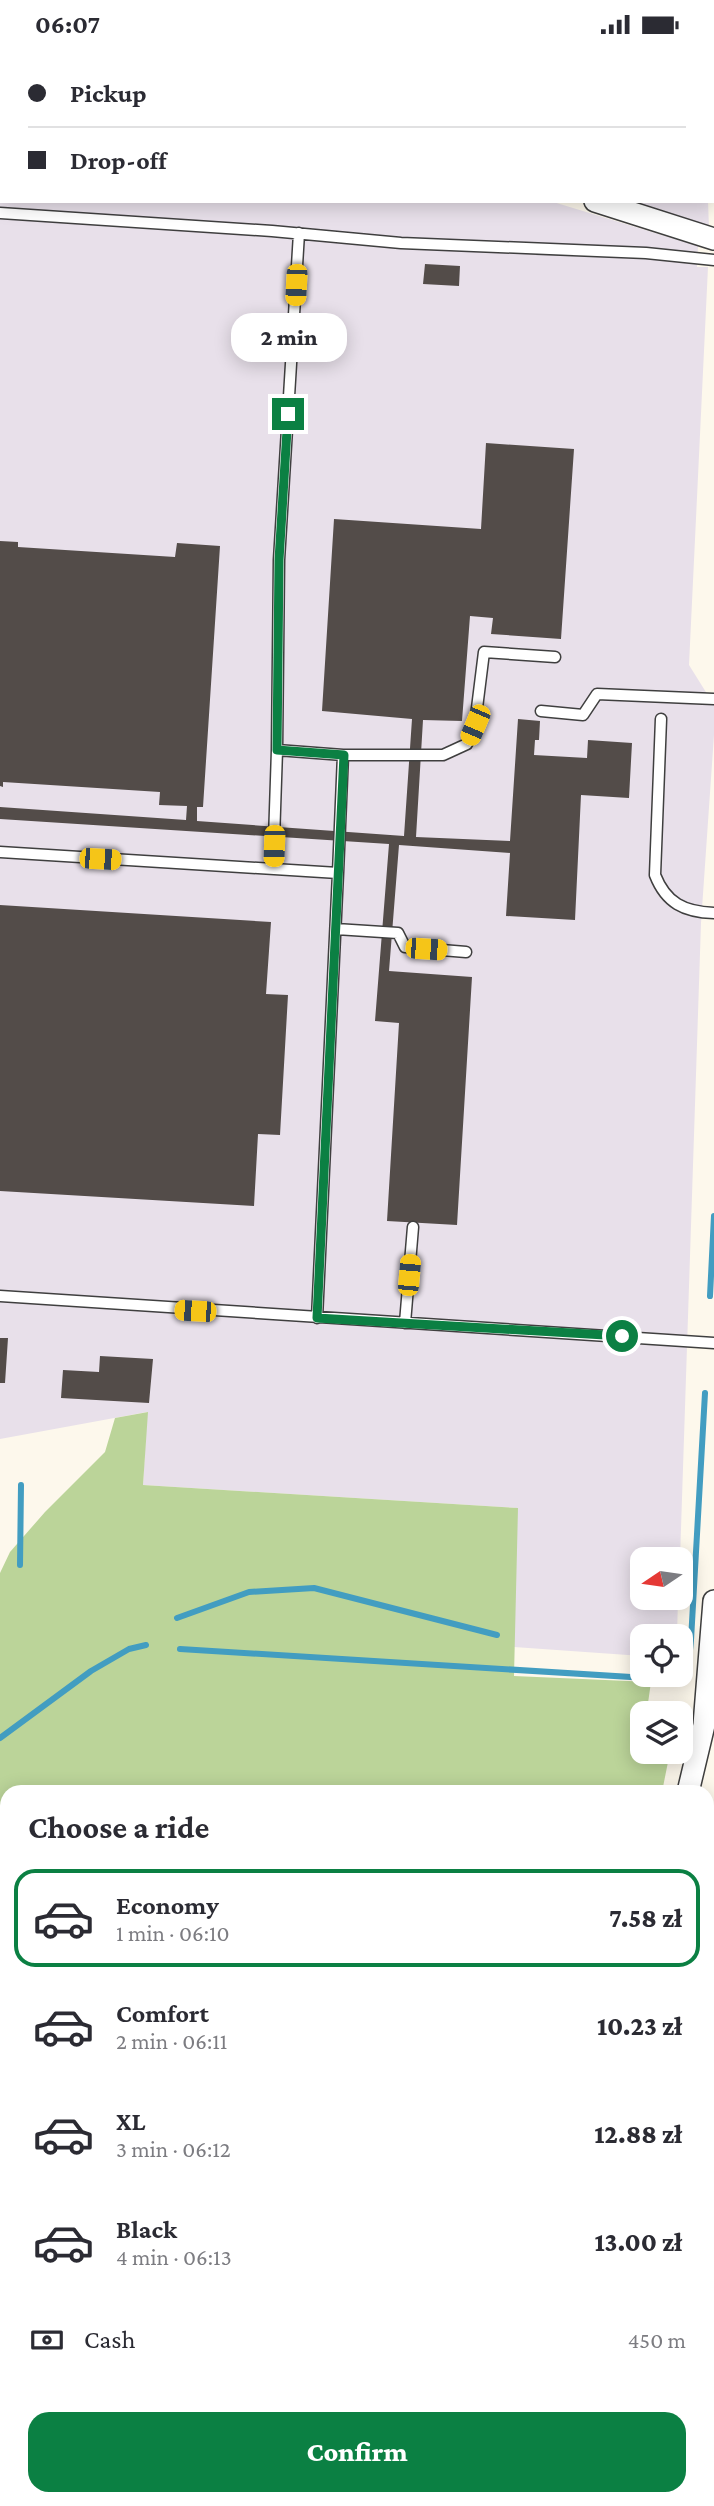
<!DOCTYPE html>
<meta charset="utf-8">
<style>
:root{--surface:#fff;--page:#f7f7f7;--text:#2b2b33;--muted:#7c7c81;--line:#e1e1e2;--accent:#0b8043}
body{margin:0;font-family:"Crimson Pro",serif;background:var(--page);color:var(--text);height:100vh;display:flex;flex-direction:column;font-size:26px;white-space:nowrap}
*{box-sizing:border-box;margin:0}
p{font-size:23px;color:var(--muted)}
.icon{flex:none;width:38px;height:38px;fill:none;stroke:currentColor;stroke-width:2;stroke-linecap:round;stroke-linejoin:round}
.map{position:relative;flex:1;overflow:hidden}
.side{position:absolute;left:0px;top:1736px;width:714px;height:721px;display:flex;flex-direction:column;background:var(--surface);border-radius:21px 21px 0 0;box-shadow:0 4px 18px #0003}
.side>*{flex:none}
.guide{position:absolute;left:0px;top:0px;width:714px;height:154px;box-shadow:0 4px 18px #0003;display:grid;align-content:center;height:154px;padding:0 28px;background:var(--surface)}
.needle{width:46px;rotate:257deg}
.controls{position:absolute;left:630px;top:1498px;display:grid;gap:14px}
.controls a{display:grid;place-items:center;width:63px;height:63px;border-radius:14px;background:var(--surface);box-shadow:0 4px 18px #0003;font-size:35px}
.end{position:absolute;width:32px;height:32px;margin:-16px;border:9px solid #0b8043;background:#fff;box-shadow:0 0 0 4px #fff}
.from{border-radius:50%}
.bubble{position:absolute;height:49px;border-radius:21px;background:var(--surface);box-shadow:0 4px 18px #0003;font-size:23px;font-weight:800;line-height:49px;text-align:center}
.car{position:absolute;width:21px;height:42px;margin:-21px -10px;border-radius:9px;box-shadow:0 0 5px 2px #0007;background:linear-gradient(#f5c518 24%,#345 0 40%,#f5c518 0 76%,#345 0 86%,#f5c518 0)}
.guide b{display:flex;align-items:center;gap:24px;height:66px;font-size:26px}
.guide b+b{border-top:2px solid var(--line)}
.guide i{width:18px;height:18px;background:var(--text)}
ul{padding:0;list-style:none}
li{display:flex;align-items:center;gap:21px;height:98px;margin:0 14px 10px;padding:0 14px;border:4px solid transparent;border-radius:21px}
li div{flex:1}
li b{display:block;font-size:26px}
li em{font-style:normal;font-weight:800}
li.selected{border-color:var(--accent)}
li>.icon{width:63px;height:63px;stroke-width:1.5}
h2{padding:0 28px;font-size:32px;line-height:84px}
.pay{display:flex;align-items:center;gap:18px;height:77px;padding:0 28px;font-size:26px}
.pay p{margin-inline-start:auto}
.cta{display:flex;gap:14px;margin-top:auto;padding:14px 28px}
.cta a{flex:1;height:80px;border-radius:21px;background:var(--accent);color:#fff;font-size:28px;font-weight:800;line-height:80px;text-align:center}
.status{display:flex;justify-content:space-between;align-items:center;height:49px;padding:0 35px;background:var(--surface);direction:ltr}
.status svg{height:19px;fill:currentColor}
.map>svg:first-child{display:block}
.industrial{fill:#e8e0ea}
.forest{fill:#bbd499}
.lines{fill:none;stroke-linecap:round;stroke-linejoin:round}
.stream{stroke:#429dc1;stroke-width:6}
.building{fill:#534c49}
.lane-casing{stroke:#3f3f3f;stroke-width:13}
.street-casing{stroke:#3f3f3f;stroke-width:24}
.lane{stroke:#fff;stroke-width:10}
.street{stroke:#fff;stroke-width:21}
.route{stroke:#0b8043;stroke-width:9}
</style>
<div class="status"><b>06:07</b><svg viewBox="0 0 49 12"><path d="M0 12V9h3v3zM5 12V6h3v6zM10 12V3h3v9zM15 12V0h3v12zM26 1h20v11H26zM47 4h2v5h-2z"/></svg></div>
<div class="map">
<svg width="714" height="2457" viewBox="0 0 714 2457">
<rect width="100%" height="100%" fill="#fdf8ec"/>
<path class="industrial" d="M0,78l2,74h548l148,45 -1,21h11l-19,398 25,40v30l-13,188 -21,636h-38v39h36l-1,38h-35v20l-128,-9 3,-139 -374,-23 4,-73 -147,27z
M620,152h88l1,27z"/>
<path class="forest" d="M148,1363l-5,73 375,23 -4,168 137,6 -3,21 7,10h-13v39h28l-8,40h-655v570l-7,2v-791l10,-21 35,-40 60,-60 10,-34z"/>
<g class="lines">
<path class="stream" d="M710,1247l4,-80
M20,1516l1,-80
M177,1569l72,-26 65,-4 183,47
M180,1600l499,31 9,-9 3,-31 14,-247
M0,1689l91,-67 38,-22 17,-4"/>
</g>
<path class="building" d="M425,215l35,2 -1,20 -36,-2z
M486,394l88,6 -13,190 -70,-5 2,-16 -23,-2 -8,105 -39,-1 -7,117 94,4 8,-122 22,2 -1,19h-4l-1,15 53,3 1,-18 44,3 -3,55 -48,-3 -6,125 -69,-4 4,-63 -111,-8 -10,126 83,6 -15,248 -70,-4 12,-198 -24,-2 14,-177 -389,-25v-12l186,13 1,-14 -28,-1 1,-13 -157,-10v5l-3,-1v-245l18,1v5l157,10 2,-14 43,3 -17,261h-6v14l207,15 8,-117 -90,-8 12,-192 147,10z
M0,856l271,17 -5,72 22,1 -8,140 -22,-1 -4,72 -254,-15z
M0,1289h8l-3,45h-5z
M100,1307l53,3 -4,44 -88,-5 2,-28 36,2z"/>
<g class="lines">
<g class="lane-casing">
<path id="lane" d="M0,164l272,18 129,12 245,10 68,7
M541,662l42,4 14,-21 117,5
M661,670l-6,156c11,28 29,37 59,38
M277,701l66,5h100l24,-11 8,-20 9,-72 71,5
M0,803l338,21 -21,445
M273,820l4,-119 2,-190 20,-327
M338,824l5,-118
M336,880l62,4 7,14 61,5
M0,1247l714,47
M405,1274l8,-96"/>
</g>
<g class="street-casing">
<path id="street" d="M417,2l1,-2
M595,152l119,38
M688,1743l16,-67 10,-124
M646,2457v-7"/>
</g>
<use href="#lane" class="lane"/>
<use href="#street" class="street"/>
</g>
<g class="lines">
<path class="route" d="M288,365l-9,146 -2,190 67,5 -27,563 305,18"/>
</g>
</svg>
<div class="controls">
<a><svg class="needle" viewBox="-14 -14 28 28"><path d="M0-13l5 13h-10z" fill="#e53935"/><path d="M0 13l5-13h-10z" fill="#7c7c81"/></svg></a>
<a><svg class="icon" aria-label="locate" viewBox="0 0 24 24"><circle cx="12" cy="12" r="6"/><path d="M12 2v4M12 18v4M2 12h4M18 12h4"/></svg></a>
<a><svg class="icon" aria-label="layers" viewBox="0 0 24 24"><path d="M12 4l9 5-9 5-9-5zM3 14l9 5 9-5"/></svg></a>
</div>
<i class="end from" style="left:622px;top:1287px"></i>
<i class="end" style="left:288px;top:365px"></i>
<div class="bubble" style="left:231px;top:264px;width:116px">2 min</div>
<i class="car" style="left:296px;top:236px;rotate:183deg"></i>
<i class="car" style="left:475px;top:676px;rotate:203deg"></i>
<i class="car" style="left:274px;top:797px;rotate:182deg"></i>
<i class="car" style="left:100px;top:810px;rotate:93deg"></i>
<i class="car" style="left:426px;top:900px;rotate:94deg"></i>
<i class="car" style="left:409px;top:1226px;rotate:5deg"></i>
<i class="car" style="left:195px;top:1262px;rotate:273deg"></i>
<div class="guide">
<b><i class="from"></i>Pickup</b>
<b><i></i>Drop-off</b>
</div>
<section class="side">
<h2>Choose a ride</h2>
<ul>
<li class="selected"><svg class="icon" aria-label="car" viewBox="0 0 24 24"><path d="M5 17H2v-5l4-1 3-4h7l3 4 3 1v5h-3M9 17h6M6 11h13"/><circle cx="7" cy="17" r="2"/><circle cx="17" cy="17" r="2"/></svg><div><b>Economy</b><p>1 min · 06:10</p></div><em>7.58 zł</em></li>
<li><svg class="icon" aria-label="car" viewBox="0 0 24 24"><path d="M5 17H2v-5l4-1 3-4h7l3 4 3 1v5h-3M9 17h6M6 11h13"/><circle cx="7" cy="17" r="2"/><circle cx="17" cy="17" r="2"/></svg><div><b>Comfort</b><p>2 min · 06:11</p></div><em>10.23 zł</em></li>
<li><svg class="icon" aria-label="car" viewBox="0 0 24 24"><path d="M5 17H2v-5l4-1 3-4h7l3 4 3 1v5h-3M9 17h6M6 11h13"/><circle cx="7" cy="17" r="2"/><circle cx="17" cy="17" r="2"/></svg><div><b>XL</b><p>3 min · 06:12</p></div><em>12.88 zł</em></li>
<li><svg class="icon" aria-label="car" viewBox="0 0 24 24"><path d="M5 17H2v-5l4-1 3-4h7l3 4 3 1v5h-3M9 17h6M6 11h13"/><circle cx="7" cy="17" r="2"/><circle cx="17" cy="17" r="2"/></svg><div><b>Black</b><p>4 min · 06:13</p></div><em>13.00 zł</em></li>
</ul>
<div class="pay"><svg class="icon" aria-label="cash" viewBox="0 0 24 24"><path d="M3 7h18v10H3z"/><circle cx="12" cy="12" r="2"/></svg>Cash<p>450 m</p></div>
<div class="cta"><a>Confirm</a></div>
</section>
</div>
